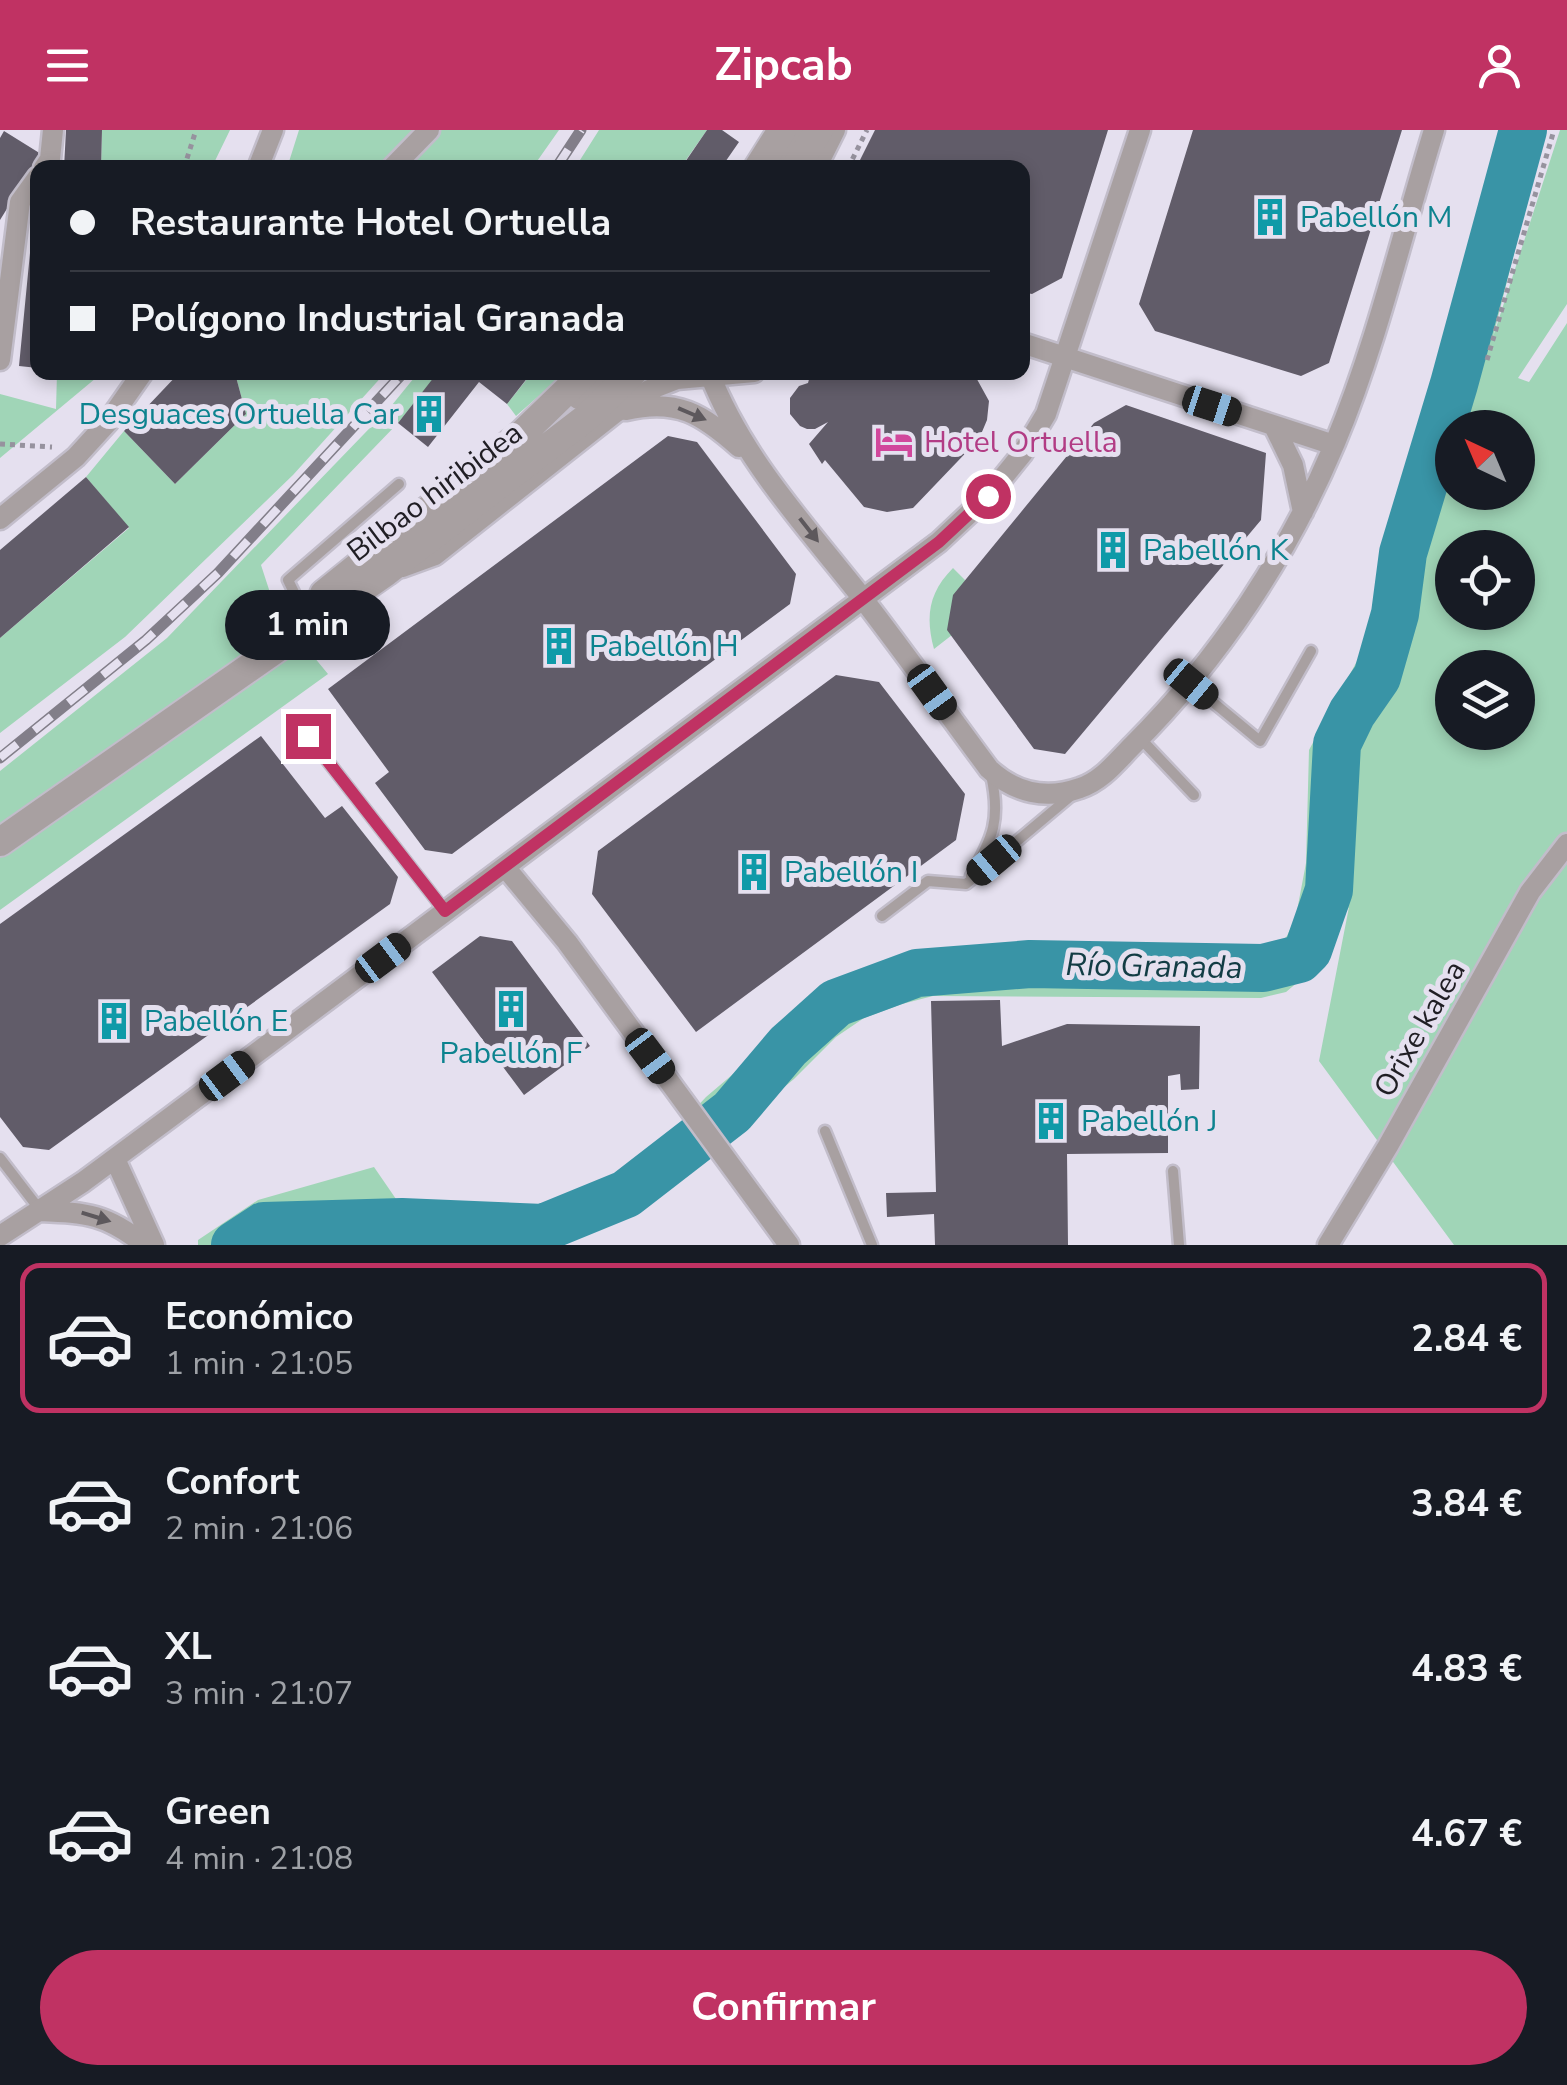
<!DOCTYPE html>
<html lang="es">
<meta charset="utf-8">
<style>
:root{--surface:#171b24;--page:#20242c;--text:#f1f3f6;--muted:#9ea1a6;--line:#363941;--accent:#c03263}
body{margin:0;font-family:"Nunito Sans",sans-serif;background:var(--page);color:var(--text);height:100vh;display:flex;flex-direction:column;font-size:38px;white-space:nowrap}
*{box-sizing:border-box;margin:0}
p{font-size:32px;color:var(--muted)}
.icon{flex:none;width:55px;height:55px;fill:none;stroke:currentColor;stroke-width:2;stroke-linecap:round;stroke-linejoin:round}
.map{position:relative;height:1115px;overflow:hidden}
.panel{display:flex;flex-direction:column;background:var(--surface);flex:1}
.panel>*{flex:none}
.hud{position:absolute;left:30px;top:30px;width:1000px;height:220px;border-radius:20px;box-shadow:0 5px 15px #0003;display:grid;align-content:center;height:220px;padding:0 40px;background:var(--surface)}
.needle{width:65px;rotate:316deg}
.fabs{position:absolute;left:1435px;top:280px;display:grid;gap:20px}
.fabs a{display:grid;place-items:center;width:100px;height:100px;border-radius:50%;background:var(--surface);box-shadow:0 5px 15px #0003;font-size:50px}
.end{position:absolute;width:45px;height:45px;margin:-22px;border:12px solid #c03263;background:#fff;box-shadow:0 0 0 5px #fff}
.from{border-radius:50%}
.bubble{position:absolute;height:70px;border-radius:35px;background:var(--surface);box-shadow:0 5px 15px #0003;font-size:32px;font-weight:700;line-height:70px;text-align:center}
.car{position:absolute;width:30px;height:60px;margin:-30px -15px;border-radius:12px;box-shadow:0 0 8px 2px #0007;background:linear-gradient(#222 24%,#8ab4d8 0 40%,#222 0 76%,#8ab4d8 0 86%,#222 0)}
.hud b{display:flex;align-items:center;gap:35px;height:95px;font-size:38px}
.hud b+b{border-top:2px solid var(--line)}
.hud i{width:25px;height:25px;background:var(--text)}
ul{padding:18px 0 0;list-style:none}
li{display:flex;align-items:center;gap:30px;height:150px;margin:0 20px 15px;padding:0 20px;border:5px solid transparent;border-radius:20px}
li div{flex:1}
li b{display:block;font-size:38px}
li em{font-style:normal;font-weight:700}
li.current{border-color:var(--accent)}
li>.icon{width:90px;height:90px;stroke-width:1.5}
.button{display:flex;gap:20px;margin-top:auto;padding:20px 40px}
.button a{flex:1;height:115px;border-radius:60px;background:var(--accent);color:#fff;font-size:40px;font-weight:700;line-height:115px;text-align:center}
header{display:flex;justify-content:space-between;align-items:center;height:130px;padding:0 40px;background:var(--accent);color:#fff;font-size:45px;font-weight:700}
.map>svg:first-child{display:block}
.green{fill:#a0d5b7;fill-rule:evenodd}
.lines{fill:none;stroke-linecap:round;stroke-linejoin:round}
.river{stroke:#3994a6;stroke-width:48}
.building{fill:#615c69}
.service-casing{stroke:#c2bdca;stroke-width:15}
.minor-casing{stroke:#c2bdca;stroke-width:25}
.tertiary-casing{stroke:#c2bdca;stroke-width:32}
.path{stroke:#96929e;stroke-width:5;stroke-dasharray:5 5;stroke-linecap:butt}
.service{stroke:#a8a0a1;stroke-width:10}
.minor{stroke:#a8a0a1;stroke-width:20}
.tertiary{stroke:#a8a0a1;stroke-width:28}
.rail-casing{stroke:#827e89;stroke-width:11}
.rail{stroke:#e5e0ef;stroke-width:8;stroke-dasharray:22;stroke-linecap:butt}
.oneway{fill:#5d585c}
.route{stroke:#c03263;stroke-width:12}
.labels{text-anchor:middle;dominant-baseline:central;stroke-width:10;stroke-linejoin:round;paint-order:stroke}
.culture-label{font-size:30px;fill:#0d838f;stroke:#e5e0ef;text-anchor:start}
.hotel-label{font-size:30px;fill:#b23c85;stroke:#e5e0ef;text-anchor:start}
.street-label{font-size:30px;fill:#201e24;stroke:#e5e0ef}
.water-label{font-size:32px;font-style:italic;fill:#123c44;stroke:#e5e0ef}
</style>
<header><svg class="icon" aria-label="menu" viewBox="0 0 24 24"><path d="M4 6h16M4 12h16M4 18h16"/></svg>Zipcab<svg class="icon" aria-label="person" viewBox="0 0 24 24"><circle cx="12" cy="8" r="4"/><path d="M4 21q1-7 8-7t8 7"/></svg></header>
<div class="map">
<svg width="1567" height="1115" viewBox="0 0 1567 1115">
<rect width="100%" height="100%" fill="#e5e0ef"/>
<path class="green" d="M102,0h128l-18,37 -111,1z
M299,0h260l-26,37 -246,1z
M599,0h108l-26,37 -106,1z
M1520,0h25l-52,207 67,-207h7v174l-49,74 11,4 38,-59v922h-113l-135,-184 30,-154 -38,64 -25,21 -25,6 -328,-2 -31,8 -38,14 -28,19 -42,42 -136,113 -102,51 -193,2 -60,-5 -9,5h-96v-5l60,-40 116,-33 22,32 153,12 87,-39 70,-75 67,-57 45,-48 85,-36 81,-8 260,8 29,-6 14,-14 9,-20 10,-53 3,-113 54,-100 84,-309zM1452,298h66v64h-66zM1452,418h66v64h-66zM1452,538h66v64h-66z
M57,243h45l-102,85v-64l56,15z
M232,243h153l-92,102 -168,162 -125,96v-95l129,-110 -43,-51 38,-46 51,53 71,-70 -10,-37z
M418,243h20l-40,50 -137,142 15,46 52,63 -328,236v-139l167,-133 225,-233z
M532,243h33l-49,43 -9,-12z
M953,438l12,12 -13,55 -18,14c-9,-33 -5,-57 19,-81z"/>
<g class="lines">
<path class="river" d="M235,1115l29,-19 138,-4 141,6 83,-34 106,-82 56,-66 48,-43 81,-30 113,-9 233,4 36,-9 9,-9 21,-60 8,-146 15,-31 25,-36 18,-63 8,-61 51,-169 69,-254"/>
</g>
<path class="building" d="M66,0h36l-1,38h-37z
M707,0h15l17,12 -18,26h-40z
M875,0h233l-46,148 -30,16 -10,-2v-124h-166z
M1193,0h209l-73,233 -28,13 -146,-45 -16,-27z
M4,1l37,23 -41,66v-82z
M34,82h4v156l-19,-2z
M180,242h52l4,5 10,37 -71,70 -51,-53z
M438,242h94l-25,32 -28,-22 -51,65 -30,-24z
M811,242h162l16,29 -2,19 -8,19 -66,69 -26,4 -23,-5 -39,-47 -3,4 -13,-20 19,-22 -13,7h-8l-7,-3 -10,-12v-16l9,-12 9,-3z
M1126,275l140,48 -5,67 -196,234 -31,-5 -87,-119 6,-35 141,-172z
M668,306l29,6 99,132 -6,30 -338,250 -27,-4 -50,-67 14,-11 -61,-83z
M86,347l43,50 -129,111v-88z
M836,545l43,7 86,112 -9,46 -260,192 -104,-138 6,-43z
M261,606l64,82 17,-12 56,71 -8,27 -341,246 -26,-3 -23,-30v-193z
M480,806l32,5 78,105 -66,49 -92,-123z
M1000,870l2,46 65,-22 133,2 -1,63 -18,1 -1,-16 -12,2v77l-101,1 1,91h-133l-1,-31 -47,3 -1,-24 50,-1 -5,-191z"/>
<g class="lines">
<g class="service-casing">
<path id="service" d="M303,481l-15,-31 111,-96
M1191,554l69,57 51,-90
M308,606l137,175
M1140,608l54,57
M971,746c22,-38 30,-57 20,-101
M882,786l46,-35 38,3 106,-89
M825,1001l47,114
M0,1028l40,52
M1173,1041l6,74"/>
</g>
<g class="minor-casing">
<path id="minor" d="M44,38l6,-9 3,-29
M258,38l15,-38
M392,38l37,-38
M777,38l21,-38
M816,38l19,-38
M1022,213l312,102
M0,230l20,-158 18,-25
M709,242c32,85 96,153 151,223 44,57 86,116 129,174 26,24 57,31 91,19 22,-7 37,-27 53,-43 86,-86 155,-190 202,-302 42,-100 67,-209 99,-313
M578,269l27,-27
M626,280c51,-12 76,4 113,37
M1274,296l19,39 10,47
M0,389l76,-62 32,-35 35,-50
M402,437l33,-12 180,-142 34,-23 28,-11 77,-7
M505,737l62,75 222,303
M115,1029l39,86
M40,1081c48,2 66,3 105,34
M0,1106l83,-54 81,-60 775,-580 49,-46 34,-42 24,-40 94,-284
M1328,1115l60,-99 142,-254 37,-48"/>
</g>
<g class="tertiary-casing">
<path id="tertiary" d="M758,38l24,-38
M795,38l24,-38
M324,464l197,-159 65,-63
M0,712l386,-270 201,-155 46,-45"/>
</g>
<path class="path" d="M184,38l12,-38
M848,38l19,-38
M1487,230l67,-230
M0,314l52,3"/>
<use href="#service" class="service"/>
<use href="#minor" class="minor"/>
<use href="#tertiary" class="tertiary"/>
<g class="rail-casing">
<path id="rail" d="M556,38l25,-38
M0,628l146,-118 72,-67 186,-201"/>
</g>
<use href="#rail" class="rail"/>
</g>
<defs><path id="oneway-solid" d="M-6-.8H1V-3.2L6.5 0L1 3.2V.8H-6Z" transform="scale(2.5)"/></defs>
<g class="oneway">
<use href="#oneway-solid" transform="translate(692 284) rotate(23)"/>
<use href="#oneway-solid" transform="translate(809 400) rotate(52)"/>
<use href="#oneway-solid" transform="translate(96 1087) rotate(17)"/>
</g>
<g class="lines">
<path class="route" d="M308,606l137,175 494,-369 49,-46"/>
</g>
<defs>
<g id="building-bare" transform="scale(3)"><path d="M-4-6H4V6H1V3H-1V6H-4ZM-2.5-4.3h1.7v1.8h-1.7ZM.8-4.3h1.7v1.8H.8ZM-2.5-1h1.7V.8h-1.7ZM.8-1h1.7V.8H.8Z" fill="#0f9aa8" stroke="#e5e0ef" stroke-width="2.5" paint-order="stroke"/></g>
<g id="hotel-bare" transform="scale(3)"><path d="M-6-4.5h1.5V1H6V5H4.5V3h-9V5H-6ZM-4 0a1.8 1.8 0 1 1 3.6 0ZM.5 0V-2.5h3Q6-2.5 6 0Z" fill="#d1479c" stroke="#e5e0ef" stroke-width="2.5" paint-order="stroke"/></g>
</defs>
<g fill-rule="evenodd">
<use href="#building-bare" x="1270" y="87"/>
<use href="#building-bare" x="429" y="284"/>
<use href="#hotel-bare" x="894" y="312"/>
<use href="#building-bare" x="1113" y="420"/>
<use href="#building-bare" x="559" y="516"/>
<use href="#building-bare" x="754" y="742"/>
<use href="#building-bare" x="511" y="879"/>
<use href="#building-bare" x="114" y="891"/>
<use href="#building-bare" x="1051" y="991"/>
</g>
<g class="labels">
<g class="culture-label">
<text x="1300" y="87">Pabellón M</text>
<text x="399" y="284" text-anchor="end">Desguaces Ortuella Car</text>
<text x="1143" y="420">Pabellón K</text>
<text x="589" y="516">Pabellón H</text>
<text x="784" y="742">Pabellón I</text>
<text x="144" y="891">Pabellón E</text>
<text x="511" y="923" text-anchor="middle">Pabellón F</text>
<text x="1081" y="991">Pabellón J</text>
</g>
<g class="hotel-label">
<text x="924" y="312">Hotel Ortuella</text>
</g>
<g class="street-label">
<text transform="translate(435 362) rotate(-37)">Bilbao hiribidea</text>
<text transform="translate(1420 899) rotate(-60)">Orixe kalea</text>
</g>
<g class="water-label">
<text transform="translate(1154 836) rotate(1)">Río Granada</text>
</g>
</g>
</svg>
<div class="fabs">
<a><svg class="needle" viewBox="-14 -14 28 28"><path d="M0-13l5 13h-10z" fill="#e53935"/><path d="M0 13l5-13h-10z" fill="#9ea1a6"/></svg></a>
<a><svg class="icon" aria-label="locate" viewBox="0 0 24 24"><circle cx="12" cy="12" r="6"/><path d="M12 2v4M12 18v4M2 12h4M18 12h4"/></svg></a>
<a><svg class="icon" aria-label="layers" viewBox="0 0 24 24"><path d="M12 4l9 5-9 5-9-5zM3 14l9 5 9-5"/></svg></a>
</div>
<i class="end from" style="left:988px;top:366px"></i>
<i class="end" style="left:308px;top:606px"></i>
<div class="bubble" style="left:225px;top:460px;width:165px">1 min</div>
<i class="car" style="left:1212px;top:276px;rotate:108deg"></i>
<i class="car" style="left:1191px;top:554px;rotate:130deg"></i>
<i class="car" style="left:932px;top:562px;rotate:144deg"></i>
<i class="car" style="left:994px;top:730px;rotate:230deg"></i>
<i class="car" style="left:383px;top:828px;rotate:53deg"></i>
<i class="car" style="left:650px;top:926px;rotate:143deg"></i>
<i class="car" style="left:227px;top:946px;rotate:53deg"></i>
<div class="hud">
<b><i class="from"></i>Restaurante Hotel Ortuella</b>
<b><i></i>Polígono Industrial Granada</b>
</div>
</div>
<section class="panel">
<ul>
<li class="current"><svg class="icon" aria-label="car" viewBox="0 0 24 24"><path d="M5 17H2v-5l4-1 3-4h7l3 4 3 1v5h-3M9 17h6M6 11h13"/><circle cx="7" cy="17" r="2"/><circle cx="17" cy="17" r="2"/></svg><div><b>Económico</b><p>1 min · 21:05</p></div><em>2.84 €</em></li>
<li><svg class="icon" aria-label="car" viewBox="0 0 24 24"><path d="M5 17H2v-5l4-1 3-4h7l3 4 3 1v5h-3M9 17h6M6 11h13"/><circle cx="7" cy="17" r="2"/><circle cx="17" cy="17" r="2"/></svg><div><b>Confort</b><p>2 min · 21:06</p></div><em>3.84 €</em></li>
<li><svg class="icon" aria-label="car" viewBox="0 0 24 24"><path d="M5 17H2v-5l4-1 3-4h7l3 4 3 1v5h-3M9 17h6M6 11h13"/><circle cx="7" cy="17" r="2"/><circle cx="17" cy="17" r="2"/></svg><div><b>XL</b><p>3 min · 21:07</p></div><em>4.83 €</em></li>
<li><svg class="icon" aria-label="car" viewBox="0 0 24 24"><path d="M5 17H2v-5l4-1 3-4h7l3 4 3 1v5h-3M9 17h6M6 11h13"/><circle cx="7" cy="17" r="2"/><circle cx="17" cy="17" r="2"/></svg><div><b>Green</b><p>4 min · 21:08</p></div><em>4.67 €</em></li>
</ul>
<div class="button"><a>Confirmar</a></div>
</section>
